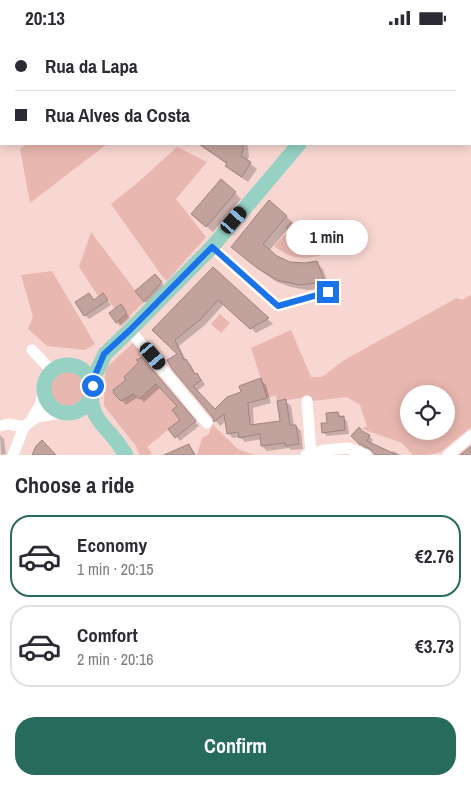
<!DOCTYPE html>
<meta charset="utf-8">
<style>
:root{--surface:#fff;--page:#f2f2f3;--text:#2b2b33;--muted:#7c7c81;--line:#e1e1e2;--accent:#276b5d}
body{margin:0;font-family:"Archivo Narrow",sans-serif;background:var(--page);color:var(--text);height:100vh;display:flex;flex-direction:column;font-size:19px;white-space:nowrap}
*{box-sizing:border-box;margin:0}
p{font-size:16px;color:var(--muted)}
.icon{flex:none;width:28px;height:28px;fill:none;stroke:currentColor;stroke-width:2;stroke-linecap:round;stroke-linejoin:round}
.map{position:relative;height:420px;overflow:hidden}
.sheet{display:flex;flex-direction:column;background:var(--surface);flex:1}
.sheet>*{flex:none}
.hud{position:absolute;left:0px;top:0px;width:471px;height:110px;box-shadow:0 2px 12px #0003;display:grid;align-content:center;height:110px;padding:0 15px;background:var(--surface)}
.tools{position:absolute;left:400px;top:350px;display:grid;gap:10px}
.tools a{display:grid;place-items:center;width:55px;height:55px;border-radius:50%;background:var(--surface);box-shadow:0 2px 12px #0003;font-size:25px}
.end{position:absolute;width:22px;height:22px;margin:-11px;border:6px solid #1a73e8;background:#fff;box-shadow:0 0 0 2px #fff}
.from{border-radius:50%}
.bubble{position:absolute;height:35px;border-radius:18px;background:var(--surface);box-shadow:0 2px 12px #0003;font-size:16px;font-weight:700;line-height:35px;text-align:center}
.car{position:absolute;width:15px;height:30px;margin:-15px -8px;border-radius:6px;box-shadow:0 0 4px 1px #0007;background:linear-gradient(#222 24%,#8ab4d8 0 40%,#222 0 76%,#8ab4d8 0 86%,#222 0)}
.hud b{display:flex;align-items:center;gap:18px;height:48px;font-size:19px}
.hud b+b{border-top:1px solid var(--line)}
.hud i{width:12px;height:12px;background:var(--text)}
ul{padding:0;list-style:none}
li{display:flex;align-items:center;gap:15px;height:82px;margin:0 10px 8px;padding:0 5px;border:2px solid var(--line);border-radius:20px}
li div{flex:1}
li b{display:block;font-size:19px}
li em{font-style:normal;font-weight:700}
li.selected{border-color:var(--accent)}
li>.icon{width:45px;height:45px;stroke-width:1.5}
h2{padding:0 15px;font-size:22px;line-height:60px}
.action{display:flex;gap:10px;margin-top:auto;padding:10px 15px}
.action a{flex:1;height:58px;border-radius:20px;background:var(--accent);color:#fff;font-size:20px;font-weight:700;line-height:58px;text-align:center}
.status{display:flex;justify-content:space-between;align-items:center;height:35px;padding:0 25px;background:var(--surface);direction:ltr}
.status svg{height:14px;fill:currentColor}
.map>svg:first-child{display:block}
.green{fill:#e8b7b0;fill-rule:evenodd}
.shadow{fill:#0003}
.building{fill:#c1a29d;stroke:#a1837f}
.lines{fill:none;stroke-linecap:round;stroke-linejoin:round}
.minor{stroke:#fff;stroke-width:11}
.major{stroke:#96d1c4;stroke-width:15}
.route{stroke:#1a73e8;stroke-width:6}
</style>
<div class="status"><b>20:13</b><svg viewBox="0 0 49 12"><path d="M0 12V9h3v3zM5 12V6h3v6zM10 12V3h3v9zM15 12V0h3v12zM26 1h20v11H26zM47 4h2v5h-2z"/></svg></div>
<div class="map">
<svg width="471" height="420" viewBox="0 0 471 420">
<rect width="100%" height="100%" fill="#f8d7d2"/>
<path class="green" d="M27,109h80l-77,59 -10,-54z
M177,112l30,15 -31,37 30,38 -39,44 -5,-5 -51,-72 25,-20z
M291,186l27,24 4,10c-19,5 -32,4 -48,-9l14,-15 -3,-3z
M91,197l53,70 -25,24 -3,-3 11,-10 -6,-8 -6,4 -12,-16 -5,3 -19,-29z
M52,236l43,73 -10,6 -38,-4 -19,-17 5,-12 -12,-42z
M471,260v132l-30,25 -13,3h-15l-11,-12 -40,-14 5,-3 -7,-21 -13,-8 -35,4 -1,-4 -34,4 -1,-6 -9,3 -16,-50 40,-18 20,47h11l22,-17 113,-62 5,2zM409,359h37v37h-37z
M220,279l10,9 -9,10 -10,-9z
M133,308l11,13 -7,4 2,2 -13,18 -13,10 1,4 7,7 12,-7 6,5 17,-15 21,22 -5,4 8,10 -33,27 5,6 -3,2h-9l-4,-9 -32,-40 1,-37z
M49 354a18 18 0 1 1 36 0a18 18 0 1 1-36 0Z
M212,389l26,25 16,6h-57l5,-17 7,-4z"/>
<path class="shadow" d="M198,109h48l2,2 1,11 -2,4 10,8 -9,13 -15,-10 -6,-6 1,-1z
M235,158l6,6 -28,33 -14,-12z
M286,181l7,7 -24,28 8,6 13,7 15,1 12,-2 6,6 6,17 -6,3 -16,1 -16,-3 -14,-5 -12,-8 -27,-21z
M213,234l60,55 -17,9 -32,-29 -19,21 -26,21 7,14 5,5 5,10 6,5 3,5 -8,6 18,19 28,-17 18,-13 5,5 5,18 -18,5 1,18 28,-4 3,-21 6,5 3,20h2l5,5 2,18 -12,1 -2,-2 -22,3 -5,-5v-7l-17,3 -5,-5 -7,1 -5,-5 -2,-12 -6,5 -47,-58 6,-14 -25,-24z
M159,244l6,8 -17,18 -3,-4z
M103,259l8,11 -22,14 -4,-4 4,-20 6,6z
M121,271l9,12 -9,8 -10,-13z
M146,327l53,64 -19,15 -10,-12 12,-9 -3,-14 -18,-19 -17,15 -6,-5 -12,8 -11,-12z
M338,378l9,8 2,13 -22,2 -4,-4 5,-8z
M364,398l5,3 4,4 -2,4 20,10 2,-3 8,4h-25l-2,-3 -10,-4 -11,-12z
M0,400l4,4 2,15 -5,1z
M189,410l5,6 2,4h-26z"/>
<path class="building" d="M199,109h44v6l-2,6 10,6 -9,15 -17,-11 2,-3z
M221,144l15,13 -30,35 -15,-13z
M269,165l18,16 -24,28 14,12 13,6 15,1 12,-2 7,19 -8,3 -16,2 -23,-5 -20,-12 -26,-21z
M213,232l56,51 -19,11 -32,-29 -18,20 -25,20 9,20 2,-1 9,15 2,-1 4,7 -8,6 22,23 12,-12 14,-5 -2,-6 22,-8 6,20 -19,5 2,22 30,-4 -3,-20 9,-2 4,26h6l3,19 -14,2v-3l-24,3 -1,-12 -21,4 -1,-6 -11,2 -3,-20 -10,8 -1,-4 -41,-49 -5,-9 10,-6 -25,-24z
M155,239l7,8 -18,20 -9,-11z
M89,258l5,7 9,-7 5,7 -24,16 -9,-14z
M121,269l6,9 -11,10 -7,-10z
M142,322l54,64 -21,17 -7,-9 12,-9 -8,-10 5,-4 -21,-22 -17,15 -6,-5 -12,7 -7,-7 -1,-4 13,-10 -2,-3 15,-15 -3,-2z
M338,377l1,5 5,-1 1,14 -23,3 -1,-10h6l-1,-10z
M359,392l3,4 8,4 -3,6 30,14h-22l-6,-7 -10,-4 -8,-8z
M42,405l14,15h-24l4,-9z
M189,409l5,11h-30z
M471,411v9h-11z"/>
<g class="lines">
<path class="minor" d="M212,212l66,59 50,-14
M130,295l77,93
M32,315l20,21
M307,366l4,53
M31,386l7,-4 23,-4
M0,391l8,-2 16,3
M13,420l11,-28 7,-6 10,-18 2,-13
M306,420l18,-5 24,-2 18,7
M448,420l23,-19"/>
<path class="major" d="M376,1l1,-1
M44 354a24 24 0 1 1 48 0a24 24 0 1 1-48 0Z
M93,351l3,-13 9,-19 25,-24 82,-83 87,-103
M92,359c-3,22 13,32 25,48 3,4 6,9 9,13"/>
</g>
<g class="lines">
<path class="route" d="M93,351l3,-13 8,-19 26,-24 82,-83 66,59 50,-14"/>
</g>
</svg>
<div class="tools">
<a><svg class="icon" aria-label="locate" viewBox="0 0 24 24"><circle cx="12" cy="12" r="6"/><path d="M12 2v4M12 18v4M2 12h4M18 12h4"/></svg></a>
</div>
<i class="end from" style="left:93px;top:351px"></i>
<i class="end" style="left:328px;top:257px"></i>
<div class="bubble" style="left:286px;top:185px;width:82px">1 min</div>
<i class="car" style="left:234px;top:185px;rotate:41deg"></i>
<i class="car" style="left:153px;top:321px;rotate:140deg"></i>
<div class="hud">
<b><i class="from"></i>Rua da Lapa</b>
<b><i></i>Rua Alves da Costa</b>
</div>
</div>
<section class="sheet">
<h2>Choose a ride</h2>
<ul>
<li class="selected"><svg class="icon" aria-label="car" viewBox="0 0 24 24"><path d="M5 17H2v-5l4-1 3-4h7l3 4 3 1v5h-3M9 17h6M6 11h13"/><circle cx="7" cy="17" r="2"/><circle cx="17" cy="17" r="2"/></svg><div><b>Economy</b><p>1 min · 20:15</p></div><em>€2.76</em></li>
<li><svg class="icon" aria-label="car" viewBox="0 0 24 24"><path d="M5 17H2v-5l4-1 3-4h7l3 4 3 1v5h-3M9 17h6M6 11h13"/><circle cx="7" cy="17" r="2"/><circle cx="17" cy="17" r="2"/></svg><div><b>Comfort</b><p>2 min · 20:16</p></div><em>€3.73</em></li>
</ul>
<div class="action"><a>Confirm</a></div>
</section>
